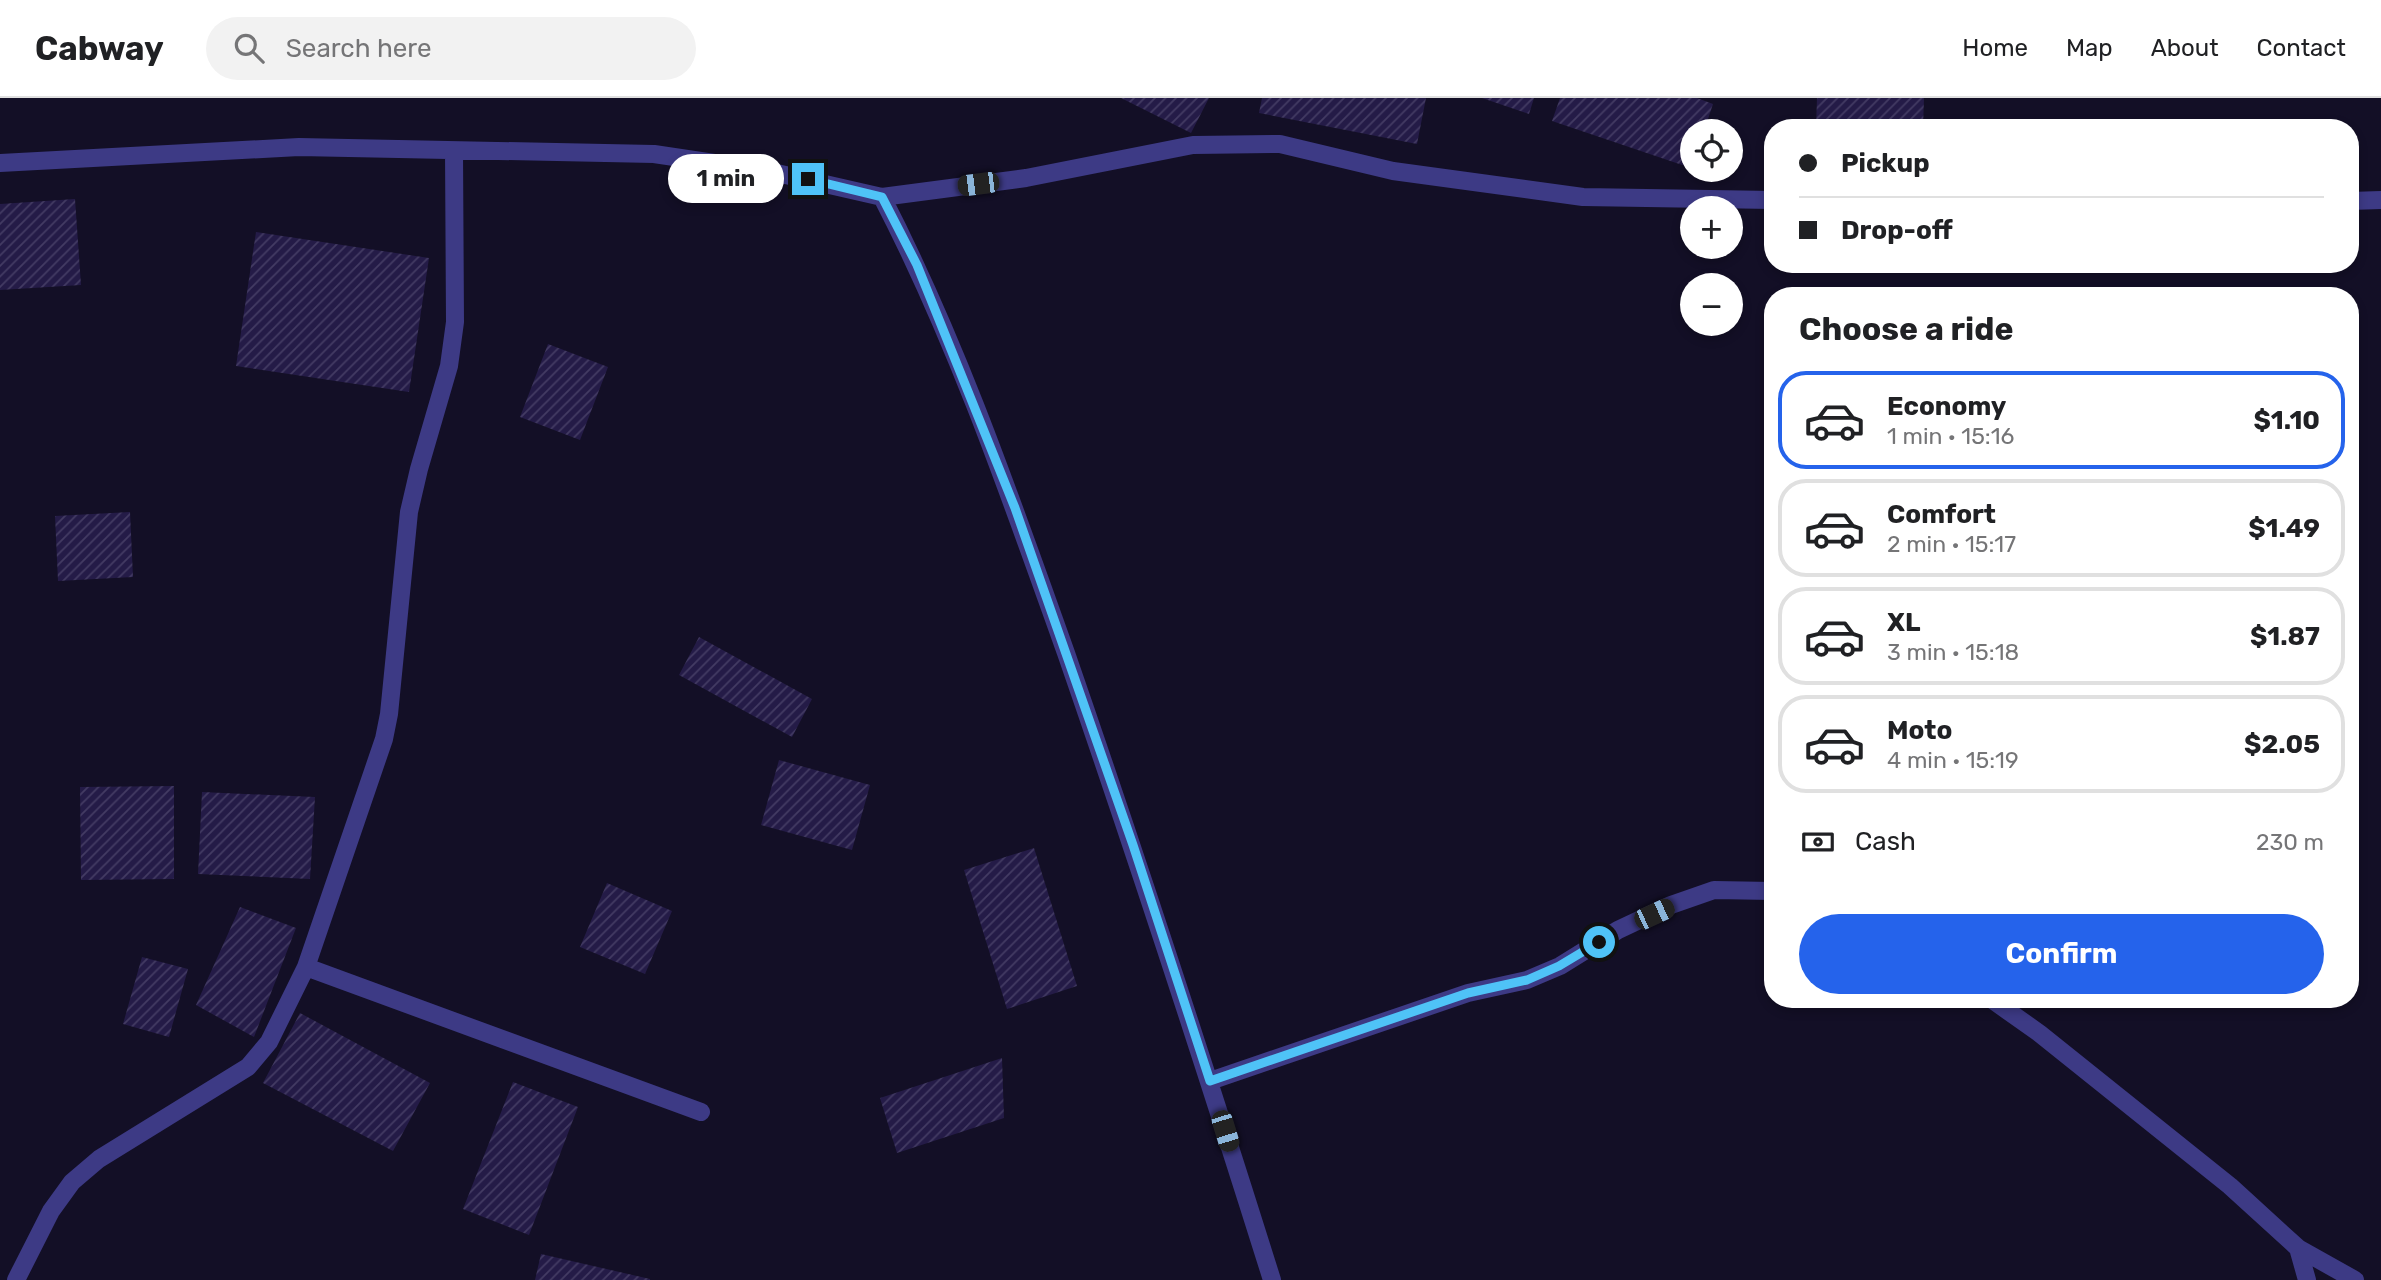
<!DOCTYPE html>
<meta charset="utf-8">
<style>
:root{--surface:#fff;--page:#f2f2f2;--text:#202124;--muted:#757577;--line:#e0e0e0;--accent:#2563eb}
body{margin:0;font-family:Rubik,sans-serif;background:var(--page);color:var(--text);height:100vh;display:flex;flex-direction:column;font-size:26px;white-space:nowrap}
*{box-sizing:border-box;margin:0}
p{font-size:23px;color:var(--muted)}
.icon{flex:none;width:38px;height:38px;fill:none;stroke:currentColor;stroke-width:2;stroke-linecap:round;stroke-linejoin:round}
.map{position:relative;flex:1;overflow:hidden}
.side{position:absolute;left:1764px;top:189px;width:595px;height:721px;display:flex;flex-direction:column;background:var(--surface);border-radius:28px;box-shadow:0 4px 10px #0003}
.side>*{flex:none}
.top-card{position:absolute;left:1764px;top:21px;width:595px;height:154px;border-radius:28px;box-shadow:0 4px 10px #0003;display:grid;align-content:center;height:154px;padding:0 35px;background:var(--surface)}
.buttons{position:absolute;left:1680px;top:21px;display:grid;gap:14px}
.buttons a{display:grid;place-items:center;width:63px;height:63px;border-radius:50%;background:var(--surface);box-shadow:0 4px 10px #0003;font-size:35px}
.end{position:absolute;width:32px;height:32px;margin:-16px;border:9px solid #4fc3f7;background:#111;box-shadow:0 0 0 4px #111}
.from{border-radius:50%}
.bubble{position:absolute;height:49px;border-radius:24px;background:var(--surface);box-shadow:0 4px 10px #0003;font-size:23px;font-weight:700;line-height:49px;text-align:center}
.car{position:absolute;width:21px;height:42px;margin:-21px -10px;border-radius:9px;box-shadow:0 0 5px 2px #0007;background:linear-gradient(#222 24%,#8ab4d8 0 40%,#222 0 76%,#8ab4d8 0 86%,#222 0)}
.top-card b{display:flex;align-items:center;gap:24px;height:66px;font-size:26px}
.top-card b+b{border-top:2px solid var(--line)}
.top-card i{width:18px;height:18px;background:var(--text)}
ul{padding:0;list-style:none}
li{display:flex;align-items:center;gap:21px;height:98px;margin:0 14px 10px;padding:0 21px;border:4px solid var(--line);border-radius:28px}
li div{flex:1}
li b{display:block;font-size:26px}
li em{font-style:normal;font-weight:700}
li.current{border-color:var(--accent)}
li>.icon{width:63px;height:63px;stroke-width:1.5}
h2{padding:0 35px;font-size:32px;line-height:84px}
.pay{display:flex;align-items:center;gap:18px;height:77px;padding:0 35px;font-size:26px}
.pay p{margin-inline-start:auto}
.button{display:flex;gap:14px;margin-top:auto;padding:14px 35px}
.button a{flex:1;height:80px;border-radius:42px;background:var(--accent);color:#fff;font-size:28px;font-weight:700;line-height:80px;text-align:center}
header{display:flex;align-items:center;gap:42px;box-sizing:border-box;height:98px;padding:0 35px;background:var(--surface);border-bottom:2px solid var(--line)}
header strong{font-size:33px}
nav{display:flex;gap:38px;margin-inline-start:auto;font-size:24px}
.search{width:490px;height:63px;background:var(--page);display:flex;align-items:center;gap:18px;box-sizing:border-box;padding:0 24px;border-radius:38px;color:var(--muted);font-size:26px}
.map>svg:first-child{display:block}
.building{fill:url(#building-hatch)}
.lines{fill:none;stroke-linecap:round;stroke-linejoin:round}
.minor{stroke:#3d3a85;stroke-width:18}
.route{stroke:#4fc3f7;stroke-width:9}
</style>
<header>
<strong>Cabway</strong>
<div class="search"><svg class="icon" aria-label="search" viewBox="0 0 24 24"><circle cx="10" cy="10" r="6"/><path d="M15 15l6 6"/></svg>Search here</div>
<nav><a>Home</a><a>Map</a><a>About</a><a>Contact</a></nav>
</header>
<div class="map">
<svg width="2381" height="1182" viewBox="0 0 2381 1182">
<defs>
<pattern id="building-hatch" width="6" height="6" patternUnits="userSpaceOnUse" patternTransform="scale(1.75)"><rect width="6" height="6" fill="#241b47"/><path d="M-1 1l2-2M0 6l6-6M5 7l2-2" fill="none" stroke="#433b63"/></pattern>
</defs>
<rect width="100%" height="100%" fill="#130f26"/>
<path class="building" d="M1121,0h88l-18,35z
M1262,0h164l-9,46 -158,-31z
M1482,0h52l-5,16z
M1560,0h137l16,6 -9,27h-12l-1,37 -139,-47z
M1817,0h107l-1,30h-107z
M75,101l6,86 -81,5v-86z
M256,134l173,26 -20,134 -173,-26z
M548,246l60,23 -28,73 -60,-23z
M130,414l3,65 -75,4 -3,-65z
M699,539l113,62 -20,38 -113,-62z
M779,662l91,25 -18,65 -91,-25z
M174,688v93l-93,1 -1,-93z
M202,694l113,5 -5,82 -112,-5z
M1034,750l43,138 -70,23 -43,-139z
M607,785l65,28 -27,63 -65,-27z
M240,809l56,21 -42,109 -58,-32z
M142,859l46,12 -19,68 -46,-13z
M300,915l130,70 -37,68 -130,-68z
M1002,960l2,60 -107,35 -17,-55z
M513,984l65,25 -49,128 -66,-26z
M541,1156l109,25v1h-115z"/>
<g class="lines">
<path class="minor" d="M0,65l299,-16 355,7 114,17 114,26c75,145 129,302 184,456 72,208 140,417 206,627
M882,99l144,-19 167,-33 87,-1 113,27 190,26 190,3
M2350,103l31,-1
M306,869l395,145
M1991,901l48,34 191,153 68,62 9,32
M1210,983l258,-88 59,-13 33,-14 58,-36 53,-25 43,-15 59,1
M2298,1150l57,32
M16,1182l35,-69 21,-29 27,-23 149,-92 21,-25 37,-75 78,-228 5,-25 20,-202 10,-43 30,-103 6,-44 -1,-171"/>
</g>
<g class="lines">
<path class="route" d="M808,81l74,18 35,68 98,243 118,337 77,236 258,-88 59,-13 32,-14 40,-24"/>
</g>
</svg>
<div class="buttons">
<a><svg class="icon" aria-label="locate" viewBox="0 0 24 24"><circle cx="12" cy="12" r="6"/><path d="M12 2v4M12 18v4M2 12h4M18 12h4"/></svg></a>
<a>+</a>
<a>−</a>
</div>
<i class="end from" style="left:1599px;top:844px"></i>
<i class="end" style="left:808px;top:81px"></i>
<div class="bubble" style="left:668px;top:56px;width:116px">1 min</div>
<i class="car" style="left:978px;top:86px;rotate:263deg"></i>
<i class="car" style="left:1654px;top:816px;rotate:65deg"></i>
<i class="car" style="left:1225px;top:1033px;rotate:163deg"></i>
<div class="top-card">
<b><i class="from"></i>Pickup</b>
<b><i></i>Drop-off</b>
</div>
<section class="side">
<h2>Choose a ride</h2>
<ul>
<li class="current"><svg class="icon" aria-label="car" viewBox="0 0 24 24"><path d="M5 17H2v-5l4-1 3-4h7l3 4 3 1v5h-3M9 17h6M6 11h13"/><circle cx="7" cy="17" r="2"/><circle cx="17" cy="17" r="2"/></svg><div><b>Economy</b><p>1 min · 15:16</p></div><em>$1.10</em></li>
<li><svg class="icon" aria-label="car" viewBox="0 0 24 24"><path d="M5 17H2v-5l4-1 3-4h7l3 4 3 1v5h-3M9 17h6M6 11h13"/><circle cx="7" cy="17" r="2"/><circle cx="17" cy="17" r="2"/></svg><div><b>Comfort</b><p>2 min · 15:17</p></div><em>$1.49</em></li>
<li><svg class="icon" aria-label="car" viewBox="0 0 24 24"><path d="M5 17H2v-5l4-1 3-4h7l3 4 3 1v5h-3M9 17h6M6 11h13"/><circle cx="7" cy="17" r="2"/><circle cx="17" cy="17" r="2"/></svg><div><b>XL</b><p>3 min · 15:18</p></div><em>$1.87</em></li>
<li><svg class="icon" aria-label="car" viewBox="0 0 24 24"><path d="M5 17H2v-5l4-1 3-4h7l3 4 3 1v5h-3M9 17h6M6 11h13"/><circle cx="7" cy="17" r="2"/><circle cx="17" cy="17" r="2"/></svg><div><b>Moto</b><p>4 min · 15:19</p></div><em>$2.05</em></li>
</ul>
<div class="pay"><svg class="icon" aria-label="cash" viewBox="0 0 24 24"><path d="M3 7h18v10H3z"/><circle cx="12" cy="12" r="2"/></svg>Cash<p>230 m</p></div>
<div class="button"><a>Confirm</a></div>
</section>
</div>
